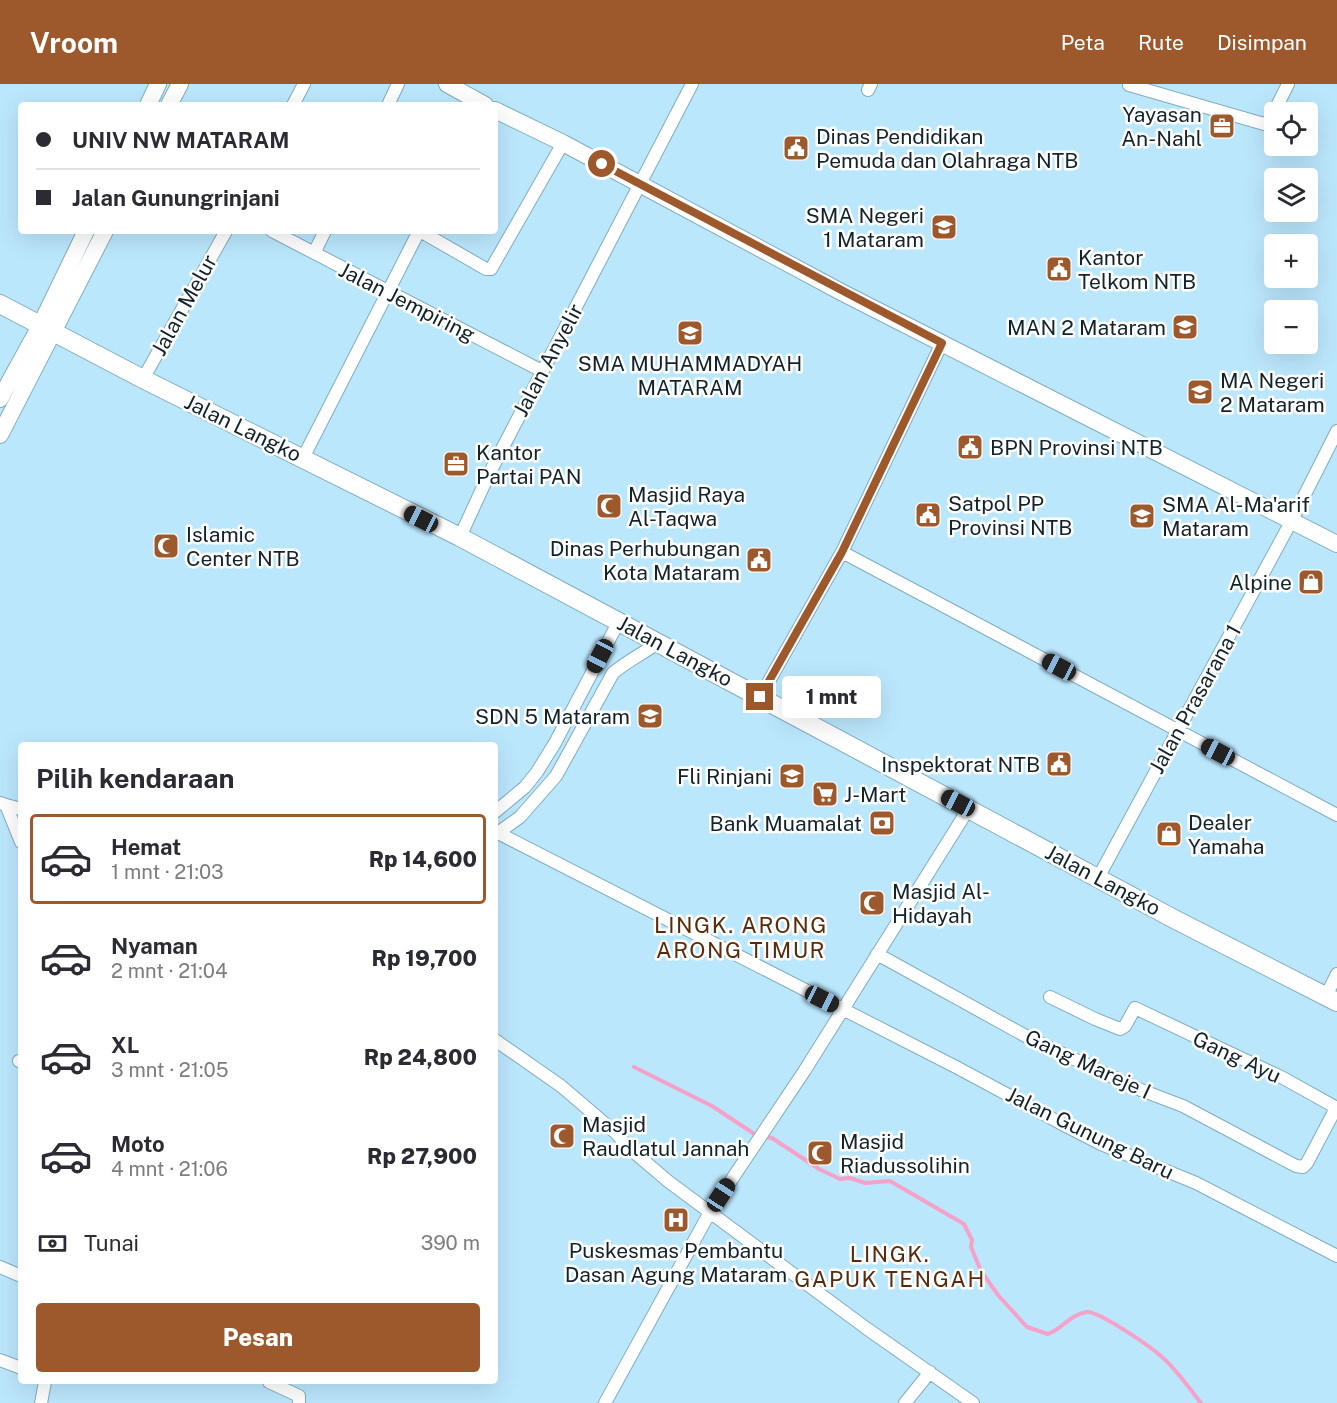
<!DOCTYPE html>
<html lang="id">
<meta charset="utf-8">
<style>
:root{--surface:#fff;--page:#f7f7f7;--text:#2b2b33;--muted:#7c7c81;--line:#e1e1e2;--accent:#9d582c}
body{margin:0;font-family:"Public Sans",sans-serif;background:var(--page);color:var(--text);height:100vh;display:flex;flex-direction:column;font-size:22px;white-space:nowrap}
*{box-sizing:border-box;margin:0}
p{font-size:20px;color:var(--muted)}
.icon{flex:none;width:33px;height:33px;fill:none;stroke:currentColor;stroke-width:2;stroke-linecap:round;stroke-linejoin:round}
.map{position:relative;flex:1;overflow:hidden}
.side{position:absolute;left:18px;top:658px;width:480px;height:642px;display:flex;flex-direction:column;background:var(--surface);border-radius:6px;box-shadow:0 6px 24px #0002}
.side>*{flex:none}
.guide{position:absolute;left:18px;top:18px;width:480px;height:132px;border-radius:6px;box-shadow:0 6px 24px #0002;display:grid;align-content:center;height:132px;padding:0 18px;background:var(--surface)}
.fabs{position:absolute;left:1264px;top:18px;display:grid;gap:12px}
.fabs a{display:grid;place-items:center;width:54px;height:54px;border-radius:6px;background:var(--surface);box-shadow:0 6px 24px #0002;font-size:30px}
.end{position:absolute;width:27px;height:27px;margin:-14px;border:8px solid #9d582c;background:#fff;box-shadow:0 0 0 3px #fff}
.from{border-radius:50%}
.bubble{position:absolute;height:42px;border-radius:6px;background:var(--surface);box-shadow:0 6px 24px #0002;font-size:20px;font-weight:800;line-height:42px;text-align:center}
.car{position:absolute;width:18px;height:36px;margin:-18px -9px;border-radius:8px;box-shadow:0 0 4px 2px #0007;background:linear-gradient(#222 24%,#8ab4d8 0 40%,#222 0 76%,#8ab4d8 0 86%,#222 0)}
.guide b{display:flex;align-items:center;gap:21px;height:57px;font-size:22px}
.guide b+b{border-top:2px solid var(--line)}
.guide i{width:15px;height:15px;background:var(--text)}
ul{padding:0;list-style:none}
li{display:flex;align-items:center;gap:18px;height:90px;margin:0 12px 9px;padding:0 6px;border:3px solid transparent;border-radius:6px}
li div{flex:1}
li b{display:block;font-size:22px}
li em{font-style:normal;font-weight:800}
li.active{border-color:var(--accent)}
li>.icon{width:54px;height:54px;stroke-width:1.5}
h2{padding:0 18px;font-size:27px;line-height:72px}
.pay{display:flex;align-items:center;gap:15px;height:66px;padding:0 18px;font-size:22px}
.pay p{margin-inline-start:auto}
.button{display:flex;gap:12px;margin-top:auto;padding:12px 18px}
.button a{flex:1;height:69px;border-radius:6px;background:var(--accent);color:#fff;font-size:24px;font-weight:800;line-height:69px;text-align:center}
header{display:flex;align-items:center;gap:36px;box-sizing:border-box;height:84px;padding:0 30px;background:var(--accent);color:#fff}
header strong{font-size:28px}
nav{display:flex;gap:33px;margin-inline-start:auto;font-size:21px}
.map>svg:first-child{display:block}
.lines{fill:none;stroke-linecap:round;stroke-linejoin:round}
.stream{stroke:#f6a1c8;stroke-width:4}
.minor-casing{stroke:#81acc1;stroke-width:14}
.secondary-casing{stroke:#81acc1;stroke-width:18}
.primary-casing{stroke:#81acc1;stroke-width:20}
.minor{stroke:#fff;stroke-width:12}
.secondary{stroke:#fff;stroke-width:16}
.primary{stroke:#fff;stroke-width:18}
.route{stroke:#9d582c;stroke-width:8}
.labels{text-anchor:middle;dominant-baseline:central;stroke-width:5;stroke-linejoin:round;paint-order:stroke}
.poi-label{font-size:21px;fill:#12232b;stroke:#fff;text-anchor:start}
.street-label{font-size:21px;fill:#12232b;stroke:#fff}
.neighbourhood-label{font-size:22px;letter-spacing:1.5px;fill:#592b0b;stroke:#fff}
</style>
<header>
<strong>Vroom</strong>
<nav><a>Peta</a><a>Rute</a><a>Disimpan</a></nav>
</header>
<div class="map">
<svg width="1337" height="1319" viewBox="0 0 1337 1319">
<rect width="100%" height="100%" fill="#bbe7fd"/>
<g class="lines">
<path class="stream" d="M634,983l78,39 44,29 16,3 47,31 21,10 10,-1 15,5 25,-2 74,43 8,16 -1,7 10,24 17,24 29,32 21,7c16,-6 21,-19 39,-22 12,-1 64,35 75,45 15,13 27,31 39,46"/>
<g class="minor-casing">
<path id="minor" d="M1129,1l135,39 6,-4 18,-36
M868,6l3,-6
M293,21l11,-21
M388,21l10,-21
M272,147l270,140
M420,147l66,38h5l72,-126
M314,169l11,-22
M143,295l83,-148
M303,374l116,-227
M460,453l28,-61 204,-392
M842,468l495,263
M760,613l82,-145 100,-209
M0,719l6,2 15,37
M6,721l15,4
M495,728l30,-25 12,-15 18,-29 64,-122
M498,749l458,234 110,59 35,18 95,39 141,73
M495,751l25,-18 36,-41 57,-103c14,-12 31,-20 46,-31
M1098,794l194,-358 45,-89
M877,870l154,85 110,51 42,16 113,60 7,1 4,-4 29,-55
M1326,912l11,-22
M1050,913l45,22 25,10 5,-3 10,-18 148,70 54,30
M495,956l66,46 55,47 13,15 40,34 197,146 107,75
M19,977l2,1
M0,1183l21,9
M0,1276l21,8
M269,1298l30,14v7
M41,1319l4,-21
M605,1319l105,-191 95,-142 164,-262
M905,1319l25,-31"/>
</g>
<g class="secondary-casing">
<path id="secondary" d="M447,0l38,21
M148,21l10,-21
M169,21l11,-21
M495,26l68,33 280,150 494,251
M0,315l40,-73 46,-95
M0,351l105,-204"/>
</g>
<g class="primary-casing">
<path id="primary" d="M0,220l143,75 317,158 716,383 161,82"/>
</g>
<use href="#minor" class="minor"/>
<use href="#secondary" class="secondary"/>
<use href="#primary" class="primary"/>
</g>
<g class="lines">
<path class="route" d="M602,80l340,179 -100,209 -82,145"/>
</g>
<defs>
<g id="office-square" transform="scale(1.35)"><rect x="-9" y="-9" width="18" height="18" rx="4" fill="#9d582c" stroke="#fff"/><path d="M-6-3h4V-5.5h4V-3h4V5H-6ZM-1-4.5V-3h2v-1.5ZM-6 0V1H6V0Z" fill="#fff"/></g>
<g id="civic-square" transform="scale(1.35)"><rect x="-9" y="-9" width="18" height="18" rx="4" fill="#9d582c" stroke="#fff"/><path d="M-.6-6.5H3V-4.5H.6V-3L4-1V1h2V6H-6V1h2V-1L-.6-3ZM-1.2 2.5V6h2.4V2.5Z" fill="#fff"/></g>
<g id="school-square" transform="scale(1.35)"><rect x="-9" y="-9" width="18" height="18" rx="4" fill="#9d582c" stroke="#fff"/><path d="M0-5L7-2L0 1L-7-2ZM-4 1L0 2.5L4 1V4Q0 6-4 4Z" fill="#fff"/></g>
<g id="mosque-square" transform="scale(1.35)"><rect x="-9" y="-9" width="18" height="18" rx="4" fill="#9d582c" stroke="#fff"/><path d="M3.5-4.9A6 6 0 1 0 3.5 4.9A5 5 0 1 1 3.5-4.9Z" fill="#fff"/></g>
<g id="shop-square" transform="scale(1.35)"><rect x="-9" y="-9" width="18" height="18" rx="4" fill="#9d582c" stroke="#fff"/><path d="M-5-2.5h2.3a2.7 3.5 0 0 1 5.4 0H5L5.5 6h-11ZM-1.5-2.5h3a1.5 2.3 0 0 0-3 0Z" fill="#fff"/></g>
<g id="supermarket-square" transform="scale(1.35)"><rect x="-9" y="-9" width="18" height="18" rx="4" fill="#9d582c" stroke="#fff"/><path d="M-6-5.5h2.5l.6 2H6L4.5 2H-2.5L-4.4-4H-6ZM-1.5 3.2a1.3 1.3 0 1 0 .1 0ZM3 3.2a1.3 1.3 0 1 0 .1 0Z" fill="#fff"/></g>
<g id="bank-square" transform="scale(1.35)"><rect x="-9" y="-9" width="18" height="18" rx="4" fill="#9d582c" stroke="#fff"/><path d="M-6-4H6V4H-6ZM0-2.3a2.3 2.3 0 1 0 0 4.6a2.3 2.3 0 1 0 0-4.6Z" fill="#fff"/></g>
<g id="hospital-square" transform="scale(1.35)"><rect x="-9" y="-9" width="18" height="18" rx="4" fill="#9d582c" stroke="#fff"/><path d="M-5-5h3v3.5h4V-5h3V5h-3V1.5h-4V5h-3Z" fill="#fff"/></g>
</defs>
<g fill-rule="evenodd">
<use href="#office-square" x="1222" y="42"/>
<use href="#civic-square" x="796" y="64"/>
<use href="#school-square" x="944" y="143"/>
<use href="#civic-square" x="1059" y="185"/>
<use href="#school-square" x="1185" y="243"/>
<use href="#school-square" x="690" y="249"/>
<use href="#school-square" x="1200" y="308"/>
<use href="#civic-square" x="970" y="363"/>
<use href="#office-square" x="456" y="380"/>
<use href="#mosque-square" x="609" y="422"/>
<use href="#civic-square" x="928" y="431"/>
<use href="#school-square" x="1142" y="432"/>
<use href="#mosque-square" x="166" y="462"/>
<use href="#civic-square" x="759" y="476"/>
<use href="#shop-square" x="1311" y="498"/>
<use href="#school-square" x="650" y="632"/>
<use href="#civic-square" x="1059" y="680"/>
<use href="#school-square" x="792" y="692"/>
<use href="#supermarket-square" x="825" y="710"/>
<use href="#bank-square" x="882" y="739"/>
<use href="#shop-square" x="1169" y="750"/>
<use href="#mosque-square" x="872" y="819"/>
<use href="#mosque-square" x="562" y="1052"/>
<use href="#mosque-square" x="820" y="1069"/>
<use href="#hospital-square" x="676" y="1136"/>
</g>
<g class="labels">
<g class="poi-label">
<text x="1202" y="30" text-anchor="end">Yayasan<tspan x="1202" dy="24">An-Nahl</tspan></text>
<text x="816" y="52">Dinas Pendidikan<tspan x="816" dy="24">Pemuda dan Olahraga NTB</tspan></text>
<text x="924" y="131" text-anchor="end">SMA Negeri<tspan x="924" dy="24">1 Mataram</tspan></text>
<text x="1078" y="173">Kantor<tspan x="1078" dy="24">Telkom NTB</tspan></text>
<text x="1166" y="243" text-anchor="end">MAN 2 Mataram</text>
<text x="690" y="279" text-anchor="middle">SMA MUHAMMADYAH<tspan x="690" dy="24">MATARAM</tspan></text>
<text x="1220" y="296">MA Negeri<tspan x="1220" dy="24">2 Mataram</tspan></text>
<text x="990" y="363">BPN Provinsi NTB</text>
<text x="476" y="368">Kantor<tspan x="476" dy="24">Partai PAN</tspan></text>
<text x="628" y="410">Masjid Raya<tspan x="628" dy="24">Al-Taqwa</tspan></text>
<text x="948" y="419">Satpol PP<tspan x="948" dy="24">Provinsi NTB</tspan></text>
<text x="1162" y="420">SMA Al-Ma'arif<tspan x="1162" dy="24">Mataram</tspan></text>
<text x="186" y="450">Islamic<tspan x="186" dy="24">Center NTB</tspan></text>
<text x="740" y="464" text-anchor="end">Dinas Perhubungan<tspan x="740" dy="24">Kota Mataram</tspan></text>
<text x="1292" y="498" text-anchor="end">Alpine</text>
<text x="630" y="632" text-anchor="end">SDN 5 Mataram</text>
<text x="1040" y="680" text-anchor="end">Inspektorat NTB</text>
<text x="772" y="692" text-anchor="end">Fli Rinjani</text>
<text x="844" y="710">J-Mart</text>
<text x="1188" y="738">Dealer<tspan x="1188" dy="24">Yamaha</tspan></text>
<text x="862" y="739" text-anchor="end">Bank Muamalat</text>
<text x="892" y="807">Masjid Al-<tspan x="892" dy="24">Hidayah</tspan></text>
<text x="582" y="1040">Masjid<tspan x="582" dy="24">Raudlatul Jannah</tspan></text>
<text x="840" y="1057">Masjid<tspan x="840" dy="24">Riadussolihin</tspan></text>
<text x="676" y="1166" text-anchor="middle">Puskesmas Pembantu<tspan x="676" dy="24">Dasan Agung Mataram</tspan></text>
</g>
<g class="street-label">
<text transform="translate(407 218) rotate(27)">Jalan Jempiring</text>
<text transform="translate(184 221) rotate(-61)">Jalan Melur</text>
<text transform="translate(548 276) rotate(-62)">Jalan Anyelir</text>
<text transform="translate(243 344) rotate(26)">Jalan Langko</text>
<text transform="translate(675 567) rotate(28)">Jalan Langko</text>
<text transform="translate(1195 615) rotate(-61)">Jalan Prasarana 1</text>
<text transform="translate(1103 796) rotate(28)">Jalan Langko</text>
<text transform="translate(1237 973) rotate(25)">Gang Ayu</text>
<text transform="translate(1088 980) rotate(25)">Gang Mareje I</text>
<text transform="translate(1090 1049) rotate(26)">Jalan Gunung Baru</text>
</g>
<g class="neighbourhood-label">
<text x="741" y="841">LINGK. ARONG<tspan x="741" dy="25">ARONG TIMUR</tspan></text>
<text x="890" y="1170">LINGK.<tspan x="890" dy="25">GAPUK TENGAH</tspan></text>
</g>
</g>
</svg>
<div class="fabs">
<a><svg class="icon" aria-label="locate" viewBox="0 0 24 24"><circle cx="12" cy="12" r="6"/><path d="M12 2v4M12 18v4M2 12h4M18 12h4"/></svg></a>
<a><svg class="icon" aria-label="layers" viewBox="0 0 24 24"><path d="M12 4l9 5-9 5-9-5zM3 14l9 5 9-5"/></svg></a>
<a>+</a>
<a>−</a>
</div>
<i class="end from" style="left:602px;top:80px"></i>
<i class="end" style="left:760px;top:613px"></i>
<div class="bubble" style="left:782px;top:592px;width:99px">1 mnt</div>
<i class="car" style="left:421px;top:435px;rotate:297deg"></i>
<i class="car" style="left:600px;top:572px;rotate:208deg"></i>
<i class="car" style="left:1059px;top:583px;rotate:298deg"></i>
<i class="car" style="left:1218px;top:668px;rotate:298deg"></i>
<i class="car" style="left:958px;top:719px;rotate:298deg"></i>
<i class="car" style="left:822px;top:915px;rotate:117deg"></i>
<i class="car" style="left:721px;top:1111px;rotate:33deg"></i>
<div class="guide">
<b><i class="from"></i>UNIV NW MATARAM</b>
<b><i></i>Jalan Gunungrinjani</b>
</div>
<section class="side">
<h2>Pilih kendaraan</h2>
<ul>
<li class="active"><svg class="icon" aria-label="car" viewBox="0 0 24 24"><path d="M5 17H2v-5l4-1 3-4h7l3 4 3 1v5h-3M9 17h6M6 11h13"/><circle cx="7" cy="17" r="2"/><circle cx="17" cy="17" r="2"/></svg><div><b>Hemat</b><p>1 mnt · 21:03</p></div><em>Rp 14,600</em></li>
<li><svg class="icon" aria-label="car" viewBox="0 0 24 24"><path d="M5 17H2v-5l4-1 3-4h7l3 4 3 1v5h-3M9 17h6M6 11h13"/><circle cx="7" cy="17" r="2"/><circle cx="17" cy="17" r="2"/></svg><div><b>Nyaman</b><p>2 mnt · 21:04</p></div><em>Rp 19,700</em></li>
<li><svg class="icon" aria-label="car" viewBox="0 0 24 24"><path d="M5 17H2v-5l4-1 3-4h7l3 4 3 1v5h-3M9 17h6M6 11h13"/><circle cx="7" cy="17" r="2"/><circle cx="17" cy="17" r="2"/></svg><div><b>XL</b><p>3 mnt · 21:05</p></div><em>Rp 24,800</em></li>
<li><svg class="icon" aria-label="car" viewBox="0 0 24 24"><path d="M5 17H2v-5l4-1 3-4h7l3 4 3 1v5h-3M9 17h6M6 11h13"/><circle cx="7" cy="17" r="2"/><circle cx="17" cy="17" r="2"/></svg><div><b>Moto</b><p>4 mnt · 21:06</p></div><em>Rp 27,900</em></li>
</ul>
<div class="pay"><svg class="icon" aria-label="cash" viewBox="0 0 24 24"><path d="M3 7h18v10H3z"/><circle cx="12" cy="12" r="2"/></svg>Tunai<p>390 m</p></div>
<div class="button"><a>Pesan</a></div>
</section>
</div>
